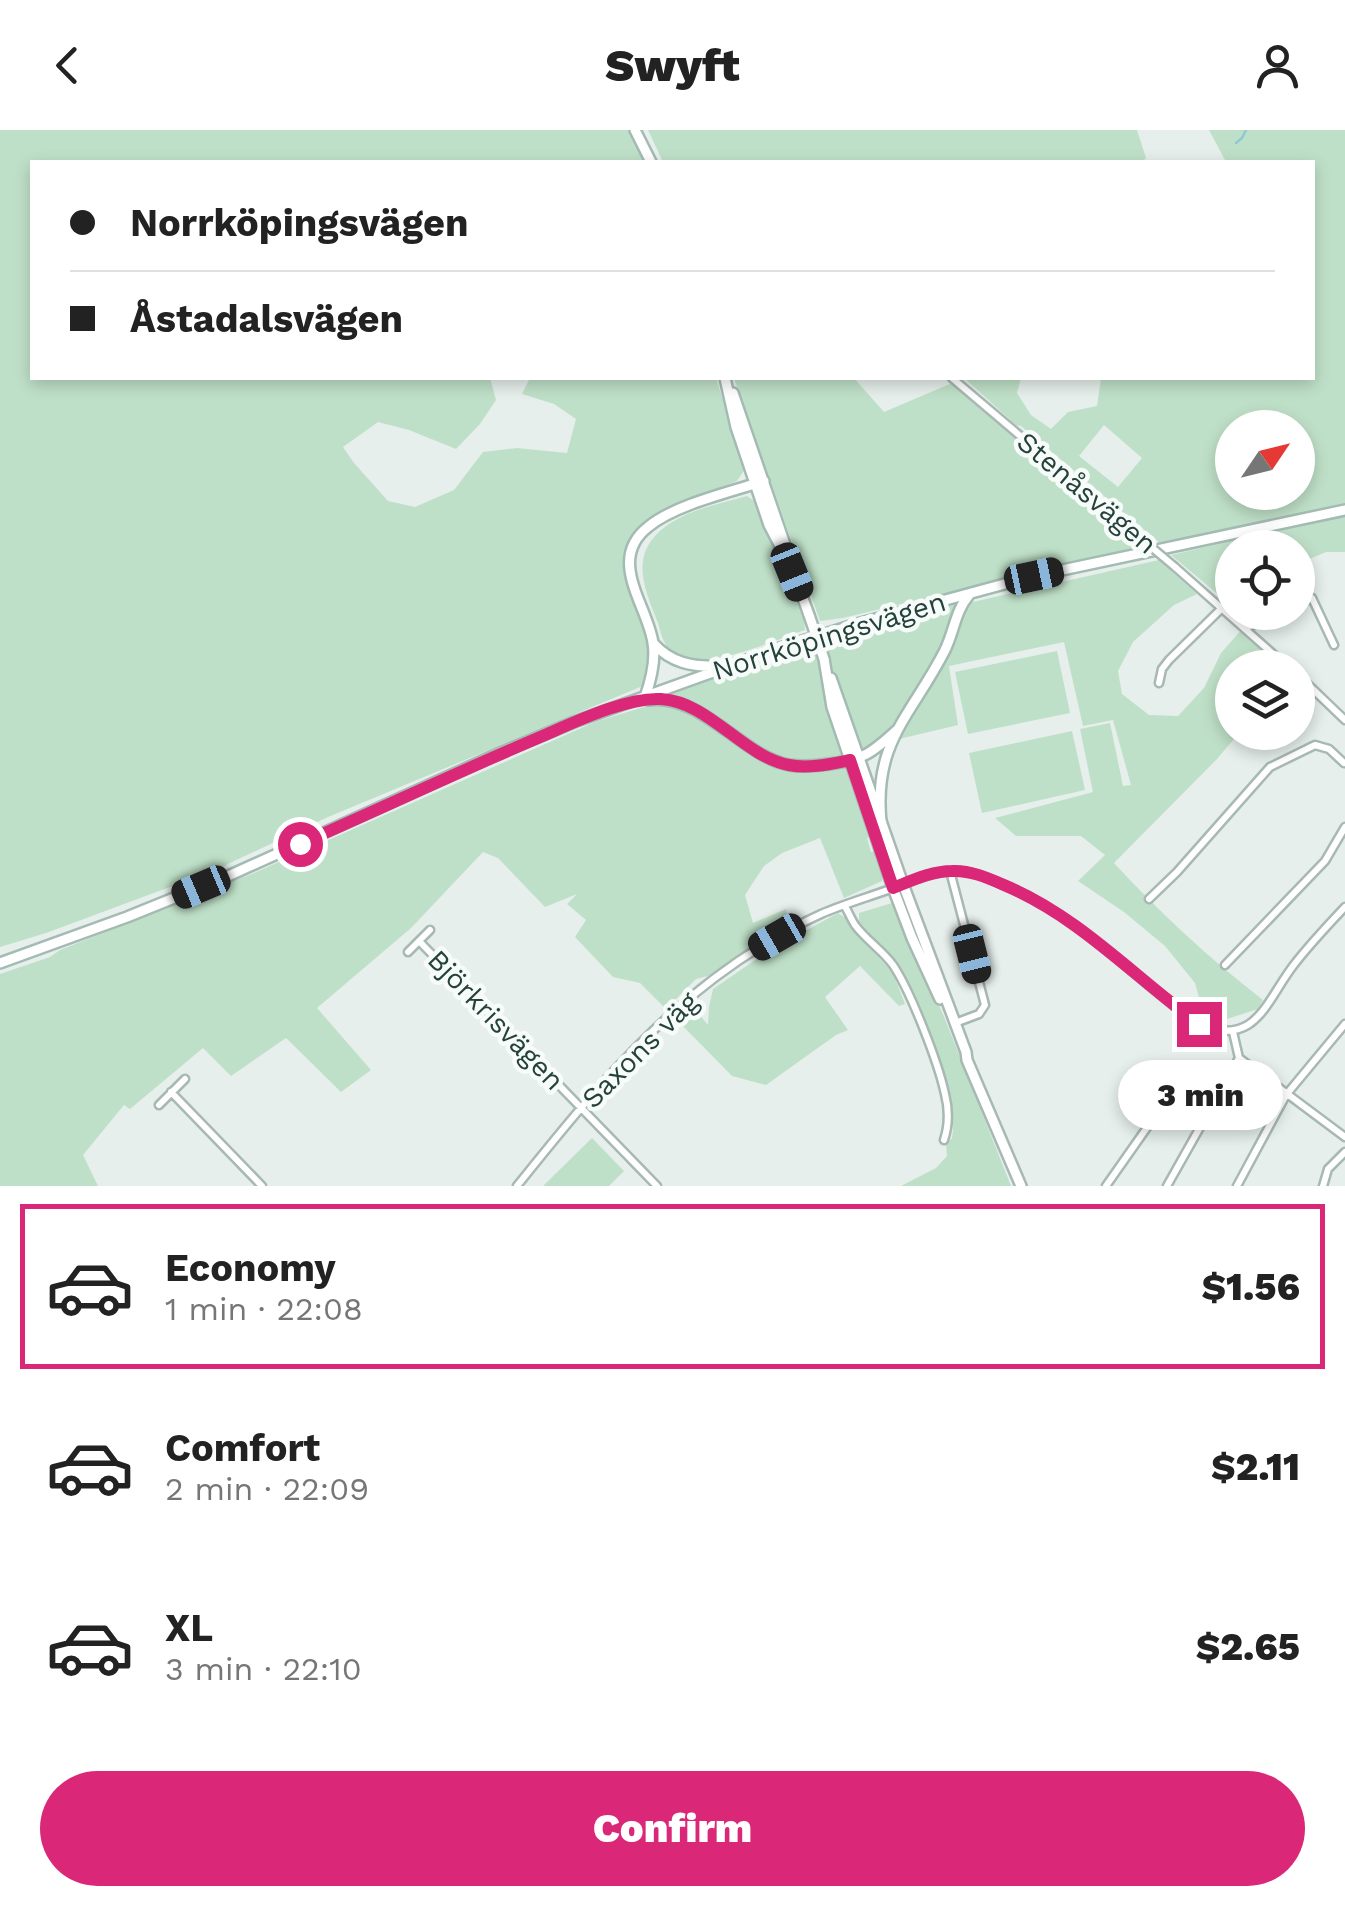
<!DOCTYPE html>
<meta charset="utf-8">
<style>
:root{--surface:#fff;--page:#f2f2f2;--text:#222;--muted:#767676;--line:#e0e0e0;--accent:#db2777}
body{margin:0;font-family:"Work Sans",sans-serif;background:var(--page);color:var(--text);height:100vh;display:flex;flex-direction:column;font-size:38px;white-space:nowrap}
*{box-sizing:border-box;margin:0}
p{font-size:32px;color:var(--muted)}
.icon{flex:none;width:55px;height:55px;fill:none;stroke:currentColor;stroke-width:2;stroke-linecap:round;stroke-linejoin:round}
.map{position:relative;height:1056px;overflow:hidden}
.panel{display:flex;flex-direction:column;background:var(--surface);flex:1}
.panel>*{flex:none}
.guide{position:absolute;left:30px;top:30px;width:1285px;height:220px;border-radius:0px;box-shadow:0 5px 15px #0003;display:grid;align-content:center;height:220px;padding:0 40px;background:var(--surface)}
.needle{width:65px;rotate:55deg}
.controls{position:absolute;left:1215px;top:280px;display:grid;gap:20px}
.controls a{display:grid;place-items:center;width:100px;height:100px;border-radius:50%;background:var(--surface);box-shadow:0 5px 15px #0003;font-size:50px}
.end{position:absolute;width:45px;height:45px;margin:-22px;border:12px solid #db2777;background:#fff;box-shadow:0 0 0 5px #fff}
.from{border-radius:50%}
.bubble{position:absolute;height:70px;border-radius:35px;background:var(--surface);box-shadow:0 5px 15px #0003;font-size:32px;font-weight:800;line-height:70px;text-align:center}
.car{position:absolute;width:30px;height:60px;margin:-30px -15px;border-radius:12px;box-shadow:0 0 8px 2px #0007;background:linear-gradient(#222 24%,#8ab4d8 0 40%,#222 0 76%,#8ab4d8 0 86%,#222 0)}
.guide b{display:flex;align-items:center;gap:35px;height:95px;font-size:38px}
.guide b+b{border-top:2px solid var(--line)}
.guide i{width:25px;height:25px;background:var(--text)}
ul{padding:18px 0 0;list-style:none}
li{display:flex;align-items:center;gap:30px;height:165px;margin:0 20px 15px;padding:0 20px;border:5px solid transparent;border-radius:0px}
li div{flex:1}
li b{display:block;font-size:38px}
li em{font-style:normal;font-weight:800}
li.active{border-color:var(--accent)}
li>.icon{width:90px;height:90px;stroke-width:1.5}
.button{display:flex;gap:20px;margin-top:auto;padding:20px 40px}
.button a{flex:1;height:115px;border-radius:60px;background:var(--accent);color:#fff;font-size:40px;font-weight:800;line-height:115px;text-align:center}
header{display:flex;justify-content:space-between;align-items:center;height:130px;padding:0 40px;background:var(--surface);font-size:45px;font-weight:800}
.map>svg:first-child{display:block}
.green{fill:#bfe0c8;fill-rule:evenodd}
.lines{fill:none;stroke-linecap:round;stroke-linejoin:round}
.stream{stroke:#8ec9d4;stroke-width:2.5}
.minor-casing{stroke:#a8b8b2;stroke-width:11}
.tertiary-casing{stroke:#a8b8b2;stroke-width:14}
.secondary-casing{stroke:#a4bbb3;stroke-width:14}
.minor{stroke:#fff;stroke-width:6}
.tertiary{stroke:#fff;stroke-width:9}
.secondary{stroke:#fff;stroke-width:9}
.minor-bridge-casing{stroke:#a8b8b2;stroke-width:11;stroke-linecap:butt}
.secondary-bridge-casing{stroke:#a4bbb3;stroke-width:14;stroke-linecap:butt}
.minor-bridge{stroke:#fff;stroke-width:6}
.secondary-bridge{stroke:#fff;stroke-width:9}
.route{stroke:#db2777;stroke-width:12}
.labels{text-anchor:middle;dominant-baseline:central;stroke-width:9;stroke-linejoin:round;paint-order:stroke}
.street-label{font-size:28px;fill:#24423a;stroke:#f7fbf9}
</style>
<header><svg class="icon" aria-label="back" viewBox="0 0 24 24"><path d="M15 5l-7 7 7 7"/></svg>Swyft<svg class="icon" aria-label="person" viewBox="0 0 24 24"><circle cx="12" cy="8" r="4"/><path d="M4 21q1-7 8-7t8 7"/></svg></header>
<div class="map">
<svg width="1345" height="1056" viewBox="0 0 1345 1056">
<rect width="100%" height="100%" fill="#e6efeb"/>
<path class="green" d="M0,0h630l15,32h-613v216h458l6,22 -16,24 -24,25 -47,-19 -31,-8 -35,25 11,16 34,38 27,6 39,-17 29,-38 34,-4 50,5 9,-34 -22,-15 -32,-10 8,-16h186l29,91 -8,12 -76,31 -30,28 -5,18 -1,20 21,60 4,28 -5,19 -317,132 -115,54 -167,62 -46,14z
M648,0h489l9,28 -4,4h-479z
M1209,0h136v374l-184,40 -140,-118 -5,-1 -52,-47h57l-4,15 14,22 20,14 17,-17 29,-6 4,-28h211v-216h-86zM1104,295l38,33 -24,29 -39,-31zM1232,298h66v64h-66z
M734,248h120l30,34 68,-29 90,75 51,51 41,31 3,7 -294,71 -23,3z
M747,366l9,6 48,119 1,9c-29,10 -82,33 -112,29 -9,-1 -22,-6 -27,-14 -4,-6 -6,-15 -8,-22 -11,-28 -27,-61 -3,-87 23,-25 61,-31 92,-40z
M1345,385v37h-19l-28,12v-16h-66v46l-6,7 -55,-46z
M1159,430l38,34 -23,11 -41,37 -15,29 4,23 27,21 29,1 26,-28 17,-35 22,-25 43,39 -54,1v64l7,1 -22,26 -103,104c46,50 95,95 149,137l-5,9 -34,11 -20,-4 -9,-33 -30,-37 -41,-34 -46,-31 27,-26 -24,-19h-65l-21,-18 98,-26 -13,-63 30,-6 13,63 8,-1 -18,-65 -30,6 -19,-84 -115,24 9,59 -67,16 59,-96 14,-41z
M956,474l-5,25 -12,25 -49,76 -12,14 -17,8 -38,-110z
M813,515l7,18 12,52 13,41 -4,2 -38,3 -22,-3 -87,-53 -27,-11z
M1057,521l13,62 -102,21 -13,-62z
M650,575c46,-2 88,43 128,61l11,4h19l33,-4 5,2 6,8 19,60 -4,2 4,14 5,-1 8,20 -2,10 -38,17 -24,-60 -38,15 -18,13 -19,29 8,28 33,-14 3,17 -81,50 -12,3 -30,30 -26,-26 -27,-6 -38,-40 11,-17 -19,-16 10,-10 -32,13 -47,-49 -15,-6 -72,76 -94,80 54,62 -30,22 -55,-54 -55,38 -28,-28 -73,61 -6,-4 -41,50 15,31h-98v-212l50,-17 10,-7 194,-77 341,-151z
M1072,601l13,59 -103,23 -13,-60z
M892,773l5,6 48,110 66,167h-110l35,-18 11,-12 -1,-11 6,-7 1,-8 -4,-43 -45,-112 -12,-18 -33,-35v-9z
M838,783l9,6 7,11 39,43 12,31 -6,2 -39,-40 -35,31 23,33 -12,5 -70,50 -34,-9 -58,-59 17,-13 17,21 1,-18 4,-18 54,-37z
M592,1008l32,33 -15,15h-66z"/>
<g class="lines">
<path class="stream" d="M1236,13l6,-5 4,-8"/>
<g class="minor-casing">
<path id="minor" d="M952,248l185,157
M1175,437l114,101
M1298,474l14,-6 22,47
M1246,498l34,-16
M1298,545l47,45
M1159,553l3,-14 7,-9 54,-53
M950,741l35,134 -6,9 -24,9
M903,754c16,-6 34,-13 52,-13 18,0 35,8 51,15 75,31 128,92 193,139 57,22 66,-22 94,-59 16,-21 34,-40 52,-59
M1149,769l28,-27 93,-105 45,-22 14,4 15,14
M844,775c4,6 7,14 11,20 11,15 27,25 38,40 18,27 45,97 52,129 4,16 4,31 -1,46
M419,811l238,245
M408,822l22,-22
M1225,835l100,-104 20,-34
M1233,902l6,26
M1239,928l106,79
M171,962l91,94
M159,975l26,-26
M517,1056c89,-111 171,-211 304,-272 23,-10 48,-17 72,-26
M1106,1056l47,-67c17,-15 30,-1 47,8
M1167,1056l72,-128
M1237,1056l49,-91 59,-71
M1323,1056l5,-17 17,-17"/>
</g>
<g class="tertiary-casing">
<path id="tertiary" d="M859,628l44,126 63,168 1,8 54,126
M850,630l43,128 19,50 28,61"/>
</g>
<g class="secondary-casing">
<path id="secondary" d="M635,0l16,32
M725,248l11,49 33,98 24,46 16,44
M733,263l58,169
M653,513c18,20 39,24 65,23
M824,529l8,48 18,53
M831,548l28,80
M645,567c6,-17 11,-36 8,-54 -5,-37 -47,-83 -5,-116 26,-22 82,-35 116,-46
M648,570c54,-7 92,55 141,65 13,2 27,1 40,-1 34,-4 43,-11 68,-34
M881,692c-8,-80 30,-106 63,-170 10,-19 11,-41 25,-57
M0,833l127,-46 99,-40 274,-124 74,-31 203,-73 80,-25 177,-48 311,-66"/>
</g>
<use href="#minor" class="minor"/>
<use href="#tertiary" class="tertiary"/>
<use href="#secondary" class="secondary"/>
<g class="minor-bridge-casing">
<path id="minor-bridge" d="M1137,405l38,32"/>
</g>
<g class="secondary-bridge-casing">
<path id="secondary-bridge" d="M809,485l15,44"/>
</g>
<use href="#minor-bridge" class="minor-bridge"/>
<use href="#secondary-bridge" class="secondary-bridge"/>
</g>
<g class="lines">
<path class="route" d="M300,714c80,-35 158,-72 238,-106 33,-14 87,-41 123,-39 49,3 81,57 128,66 20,4 41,-1 61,-5l43,128c18,-7 39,-17 59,-17 18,-1 36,7 52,14 76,32 130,92 195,139"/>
</g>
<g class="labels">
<g class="street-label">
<text transform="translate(1087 363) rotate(40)">Stenåsvägen</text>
<text transform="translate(829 506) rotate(-17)">Norrköpingsvägen</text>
<text transform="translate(496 890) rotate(46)">Björkrisvägen</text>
<text transform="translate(640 920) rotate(-45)">Saxons väg</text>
</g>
</g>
</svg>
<div class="controls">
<a><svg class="needle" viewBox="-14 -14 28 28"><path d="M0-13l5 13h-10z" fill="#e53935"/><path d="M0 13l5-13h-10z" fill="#767676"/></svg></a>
<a><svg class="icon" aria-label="locate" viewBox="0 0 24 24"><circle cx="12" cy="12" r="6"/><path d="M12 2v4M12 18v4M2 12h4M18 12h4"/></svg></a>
<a><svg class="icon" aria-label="layers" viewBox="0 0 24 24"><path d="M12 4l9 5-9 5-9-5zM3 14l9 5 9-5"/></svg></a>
</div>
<i class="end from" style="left:300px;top:714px"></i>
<i class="end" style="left:1199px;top:894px"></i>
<div class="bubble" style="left:1118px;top:930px;width:165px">3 min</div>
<i class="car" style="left:792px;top:442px;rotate:158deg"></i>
<i class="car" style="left:1034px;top:446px;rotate:78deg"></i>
<i class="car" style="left:201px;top:757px;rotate:247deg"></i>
<i class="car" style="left:777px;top:807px;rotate:240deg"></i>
<i class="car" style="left:972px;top:824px;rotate:166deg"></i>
<div class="guide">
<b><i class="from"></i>Norrköpingsvägen</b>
<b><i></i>Åstadalsvägen</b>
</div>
</div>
<section class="panel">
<ul>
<li class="active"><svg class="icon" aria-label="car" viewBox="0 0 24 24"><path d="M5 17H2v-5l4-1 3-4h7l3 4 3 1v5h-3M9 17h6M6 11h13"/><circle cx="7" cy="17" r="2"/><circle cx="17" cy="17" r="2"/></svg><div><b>Economy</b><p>1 min · 22:08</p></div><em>$1.56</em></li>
<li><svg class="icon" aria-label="car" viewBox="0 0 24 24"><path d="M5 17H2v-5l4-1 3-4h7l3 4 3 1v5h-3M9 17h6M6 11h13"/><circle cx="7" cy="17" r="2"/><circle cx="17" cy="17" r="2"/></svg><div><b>Comfort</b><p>2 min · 22:09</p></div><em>$2.11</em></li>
<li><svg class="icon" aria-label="car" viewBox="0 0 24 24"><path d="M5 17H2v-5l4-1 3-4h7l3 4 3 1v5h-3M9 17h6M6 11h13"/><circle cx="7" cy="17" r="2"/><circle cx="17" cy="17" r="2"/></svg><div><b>XL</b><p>3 min · 22:10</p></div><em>$2.65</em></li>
</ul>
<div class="button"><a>Confirm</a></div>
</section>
